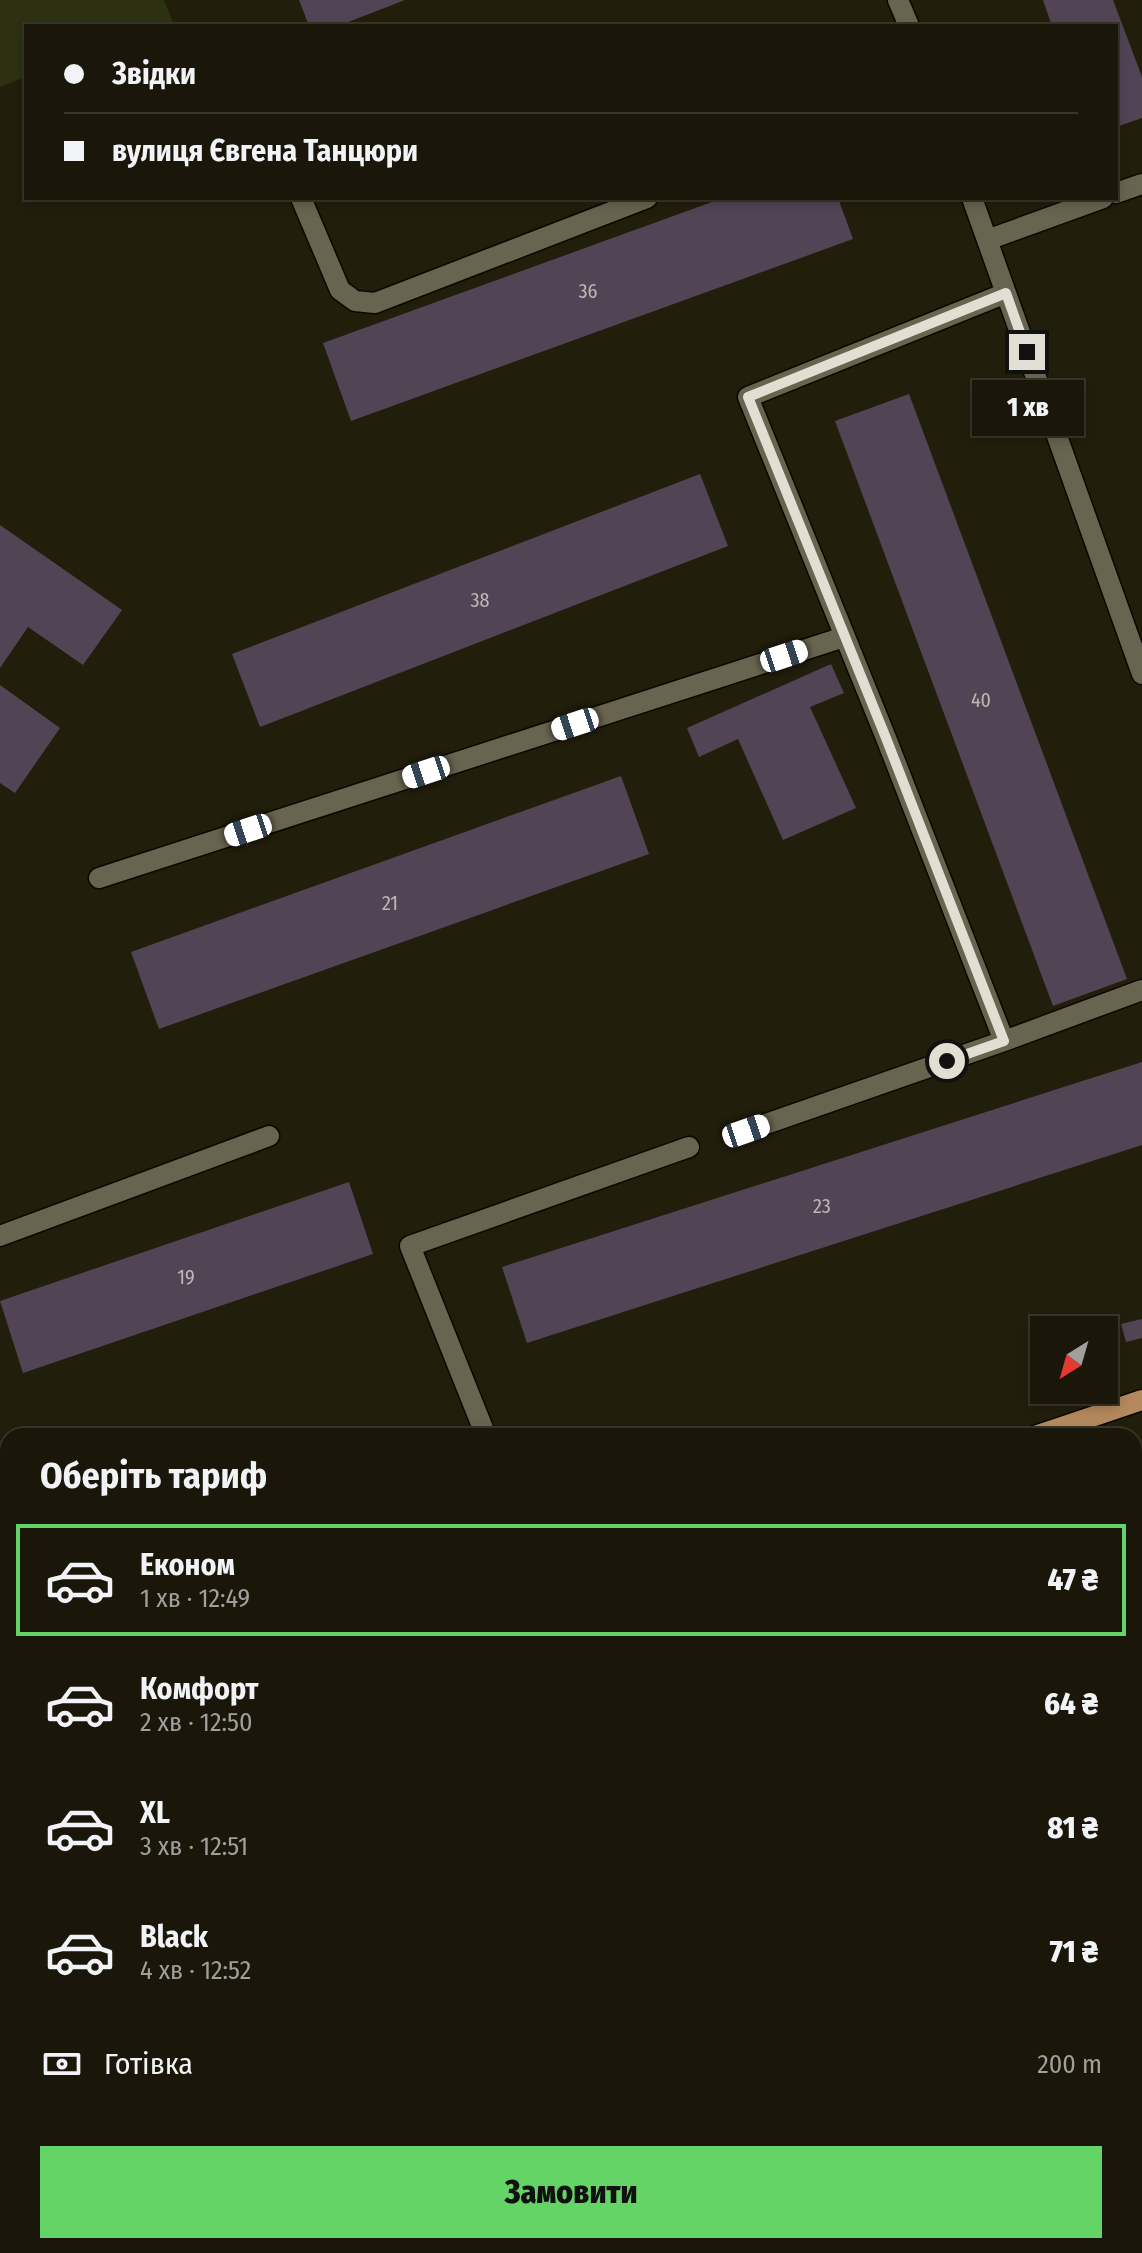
<!DOCTYPE html>
<html lang="uk">
<meta charset="utf-8">
<style>
:root{--surface:#1a1609;--page:#272317;--text:#f1f3f6;--muted:#9f9f9c;--line:#38352a;--accent:#65d467}
body{margin:0;font-family:"Fira Sans Condensed",sans-serif;background:var(--page);color:var(--text);height:100vh;display:flex;flex-direction:column;font-size:30px;white-space:nowrap}
*{box-sizing:border-box;margin:0}
p{font-size:26px;color:var(--muted)}
.icon{flex:none;width:44px;height:44px;fill:none;stroke:currentColor;stroke-width:2;stroke-linecap:round;stroke-linejoin:round}
.map{position:relative;flex:1;overflow:hidden}
.panel{position:absolute;left:0px;top:1428px;width:1142px;height:826px;display:flex;flex-direction:column;background:var(--surface);border-radius:24px 24px 0 0;box-shadow:0 4px 12px #0003,0 0 0 2px var(--line)}
.panel>*{flex:none}
.guide{position:absolute;left:24px;top:24px;width:1094px;height:176px;border-radius:0px;box-shadow:0 4px 12px #0003,0 0 0 2px var(--line);display:grid;align-content:center;height:176px;padding:0 40px;background:var(--surface)}
.needle{width:52px;rotate:217deg}
.fabs{position:absolute;left:1030px;top:1316px;display:grid;gap:16px}
.fabs a{display:grid;place-items:center;width:88px;height:88px;border-radius:0px;background:var(--surface);box-shadow:0 4px 12px #0003,0 0 0 2px var(--line);font-size:40px}
.end{position:absolute;width:36px;height:36px;margin:-18px;border:10px solid #e1dfd4;background:#111;box-shadow:0 0 0 4px #111}
.from{border-radius:50%}
.bubble{position:absolute;height:56px;border-radius:0px;background:var(--surface);box-shadow:0 4px 12px #0003,0 0 0 2px var(--line);font-size:26px;font-weight:800;line-height:56px;text-align:center}
.car{position:absolute;width:24px;height:48px;margin:-24px -12px;border-radius:10px;box-shadow:0 0 6px 2px #0007;background:linear-gradient(#fff 24%,#345 0 40%,#fff 0 76%,#345 0 86%,#fff 0)}
.guide b{display:flex;align-items:center;gap:28px;height:76px;font-size:30px}
.guide b+b{border-top:2px solid var(--line)}
.guide i{width:20px;height:20px;background:var(--text)}
ul{padding:0;list-style:none}
li{display:flex;align-items:center;gap:24px;height:112px;margin:0 16px 12px;padding:0 24px;border:4px solid transparent;border-radius:0px}
li div{flex:1}
li b{display:block;font-size:30px}
li em{font-style:normal;font-weight:800}
li.active{border-color:var(--accent)}
li>.icon{width:72px;height:72px;stroke-width:1.5}
h2{padding:0 40px;font-size:36px;line-height:96px}
.pay{display:flex;align-items:center;gap:20px;height:88px;padding:0 40px;font-size:30px}
.pay p{margin-inline-start:auto}
.button{display:flex;gap:16px;margin-top:auto;padding:16px 40px}
.button a{flex:1;height:92px;border-radius:0px;background:var(--accent);color:#111;font-size:32px;font-weight:800;line-height:92px;text-align:center}
.map>svg:first-child{display:block}
.green{fill:#2d3011}
.building{fill:#514555}
.lines{fill:none;stroke-linecap:round;stroke-linejoin:round}
.minor-casing{stroke:#0b0800;stroke-width:23}
.major-casing{stroke:#0b0800;stroke-width:23}
.minor{stroke:#686450;stroke-width:20}
.major{stroke:#b4895d;stroke-width:20}
.tram{stroke:#c7c5b9;stroke-width:2}
.route{stroke:#e1dfd4;stroke-width:10}
.labels{text-anchor:middle;dominant-baseline:central;stroke-width:8;stroke-linejoin:round;paint-order:stroke}
.number-label{font-size:20px;fill:#bdb8b4}
</style>
<div class="map">
<svg width="1142" height="2253" viewBox="0 0 1142 2253">
<rect width="100%" height="100%" fill="#221e0c"/>
<path class="green" d="M0,0h164l9,22 -11,4h-136v51l-26,10z"/>
<path class="building" d="M299,0h106l-67,26h-29z
M1043,0h70l29,77v41l-26,9v-101h-64z
M723,198h115l15,41 -502,182 -28,-78z
M909,394l218,585 -74,27 -218,-585z
M700,474l28,72 -468,181 -28,-73z
M0,525l122,85 -39,55 -55,-38 -28,41z
M831,664l13,29 -34,14 46,101 -73,32 -45,-101 -39,18 -12,-29z
M0,685l60,43 -45,65 -15,-10z
M621,776l28,78 -490,175 -28,-77z
M1142,1062v83l-615,198 -25,-76z
M349,1182l24,72 -350,119 -23,-72z
M1142,1319v19l-16,4 -5,-18z
M1142,1646v90l-8,3v-90z
M1142,2017v94l-8,1v-94z
M8,2053v82l-8,3v-83z
M373,2246h116l1,7h-116z"/>
<g class="lines">
<g class="minor-casing">
<path id="minor" d="M898,0l11,26
M1116,193l26,-9
M301,198l39,92 15,11 20,2 272,-105
M972,198l170,476
M987,240l116,-42
M1006,293l-258,104 138,341 118,303 138,-51
M99,878l745,-241
M746,1131l258,-90
M0,1236l269,-100
M486,1436l-76,-190 279,-99
M0,1560l8,19
M1134,1793l8,-2
M1134,2181l8,-1
M0,2185l8,-3
M694,2253l43,-7"/>
</g>
<g class="major-casing">
<path id="major" d="M1035,1436l107,-36
M1134,1537l8,-3
M0,1790l8,-3
M0,1930l8,-3"/>
</g>
<use href="#minor" class="minor"/>
<use href="#major" class="major"/>
<path class="tram" d="M1134,1452l8,-3
M1134,1467l8,-3
M0,1848l8,-3
M0,1865l8,-3"/>
</g>
<g class="lines">
<path class="route" d="M947,1061l57,-20 -118,-303 -138,-341 258,-104 21,59"/>
</g>
<g class="labels">
<g class="number-label">
<text x="588" y="291">36</text>
<text x="480" y="600">38</text>
<text x="981" y="700">40</text>
<text x="390" y="903">21</text>
<text x="822" y="1206">23</text>
<text x="186" y="1277">19</text>
</g>
</g>
</svg>
<div class="fabs">
<a><svg class="needle" viewBox="-14 -14 28 28"><path d="M0-13l5 13h-10z" fill="#e53935"/><path d="M0 13l5-13h-10z" fill="#9f9f9c"/></svg></a>
</div>
<i class="end from" style="left:947px;top:1061px"></i>
<i class="end" style="left:1027px;top:352px"></i>
<div class="bubble" style="left:972px;top:380px;width:112px">1 хв</div>
<i class="car" style="left:784px;top:656px;rotate:72deg"></i>
<i class="car" style="left:575px;top:724px;rotate:252deg"></i>
<i class="car" style="left:426px;top:772px;rotate:252deg"></i>
<i class="car" style="left:248px;top:830px;rotate:252deg"></i>
<i class="car" style="left:746px;top:1131px;rotate:71deg"></i>
<div class="guide">
<b><i class="from"></i>Звідки</b>
<b><i></i>вулиця Євгена Танцюри</b>
</div>
<section class="panel">
<h2>Оберіть тариф</h2>
<ul>
<li class="active"><svg class="icon" aria-label="car" viewBox="0 0 24 24"><path d="M5 17H2v-5l4-1 3-4h7l3 4 3 1v5h-3M9 17h6M6 11h13"/><circle cx="7" cy="17" r="2"/><circle cx="17" cy="17" r="2"/></svg><div><b>Економ</b><p>1 хв · 12:49</p></div><em>47 ₴</em></li>
<li><svg class="icon" aria-label="car" viewBox="0 0 24 24"><path d="M5 17H2v-5l4-1 3-4h7l3 4 3 1v5h-3M9 17h6M6 11h13"/><circle cx="7" cy="17" r="2"/><circle cx="17" cy="17" r="2"/></svg><div><b>Комфорт</b><p>2 хв · 12:50</p></div><em>64 ₴</em></li>
<li><svg class="icon" aria-label="car" viewBox="0 0 24 24"><path d="M5 17H2v-5l4-1 3-4h7l3 4 3 1v5h-3M9 17h6M6 11h13"/><circle cx="7" cy="17" r="2"/><circle cx="17" cy="17" r="2"/></svg><div><b>XL</b><p>3 хв · 12:51</p></div><em>81 ₴</em></li>
<li><svg class="icon" aria-label="car" viewBox="0 0 24 24"><path d="M5 17H2v-5l4-1 3-4h7l3 4 3 1v5h-3M9 17h6M6 11h13"/><circle cx="7" cy="17" r="2"/><circle cx="17" cy="17" r="2"/></svg><div><b>Black</b><p>4 хв · 12:52</p></div><em>71 ₴</em></li>
</ul>
<div class="pay"><svg class="icon" aria-label="cash" viewBox="0 0 24 24"><path d="M3 7h18v10H3z"/><circle cx="12" cy="12" r="2"/></svg>Готівка<p>200 m</p></div>
<div class="button"><a>Замовити</a></div>
</section>
</div>
